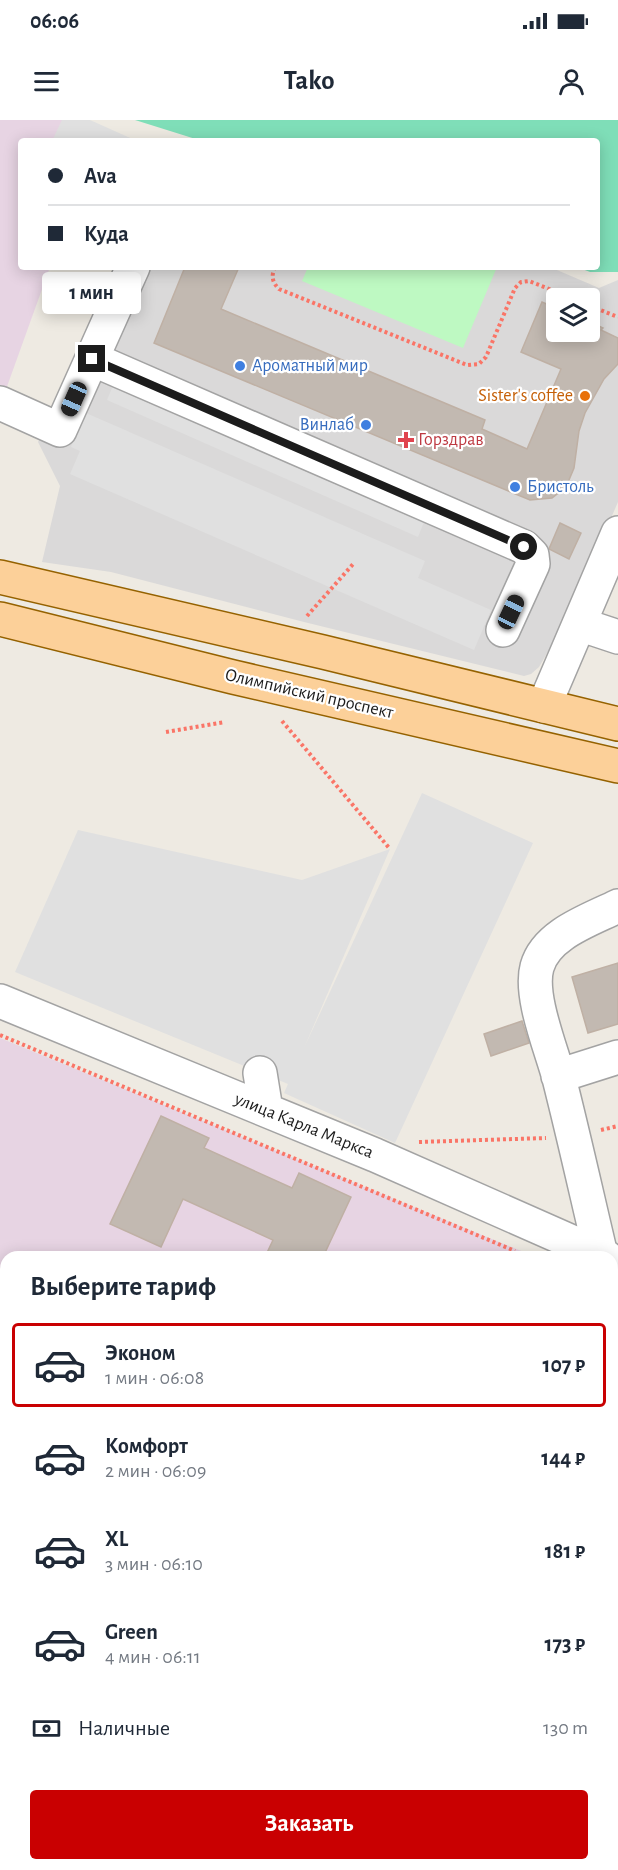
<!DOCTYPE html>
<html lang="ru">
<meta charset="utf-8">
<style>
:root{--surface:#fff;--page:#f6f6f7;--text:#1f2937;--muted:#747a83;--line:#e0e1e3;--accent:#c90001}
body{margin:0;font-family:"Alegreya Sans",sans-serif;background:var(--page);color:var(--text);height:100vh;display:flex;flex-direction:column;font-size:22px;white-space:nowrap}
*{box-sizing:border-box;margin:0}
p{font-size:20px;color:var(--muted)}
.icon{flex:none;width:33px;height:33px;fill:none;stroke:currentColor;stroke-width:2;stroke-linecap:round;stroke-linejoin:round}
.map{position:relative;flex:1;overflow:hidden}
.drawer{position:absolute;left:0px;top:1131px;width:618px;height:620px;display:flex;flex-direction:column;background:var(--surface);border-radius:18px 18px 0 0;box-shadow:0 3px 15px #0003}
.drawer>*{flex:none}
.hud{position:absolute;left:18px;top:18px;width:582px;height:132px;border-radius:6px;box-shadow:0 3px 15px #0003;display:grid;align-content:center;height:132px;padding:0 30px;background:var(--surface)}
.buttons{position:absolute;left:546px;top:168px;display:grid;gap:12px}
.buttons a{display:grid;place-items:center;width:54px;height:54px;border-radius:6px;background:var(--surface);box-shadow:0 3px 15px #0003;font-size:30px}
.end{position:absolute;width:27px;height:27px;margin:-14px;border:8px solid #1c1c1c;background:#fff;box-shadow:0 0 0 3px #fff}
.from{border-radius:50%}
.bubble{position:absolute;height:42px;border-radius:6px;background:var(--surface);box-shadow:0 3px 15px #0003;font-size:20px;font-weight:700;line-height:42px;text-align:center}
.car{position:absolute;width:18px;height:36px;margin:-18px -9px;border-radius:8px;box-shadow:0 0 4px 2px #0007;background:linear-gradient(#222 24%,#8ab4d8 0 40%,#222 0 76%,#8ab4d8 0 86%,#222 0)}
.hud b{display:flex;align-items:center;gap:21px;height:57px;font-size:22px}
.hud b+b{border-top:2px solid var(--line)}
.hud i{width:15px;height:15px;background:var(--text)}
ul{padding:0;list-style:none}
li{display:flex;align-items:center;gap:18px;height:84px;margin:0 12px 9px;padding:0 18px;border:3px solid transparent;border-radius:6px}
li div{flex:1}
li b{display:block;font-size:22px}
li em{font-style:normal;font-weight:700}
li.active{border-color:var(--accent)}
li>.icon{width:54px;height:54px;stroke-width:1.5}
h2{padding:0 30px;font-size:27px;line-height:72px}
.pay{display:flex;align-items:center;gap:15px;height:66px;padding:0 30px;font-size:22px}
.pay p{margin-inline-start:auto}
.primary-button{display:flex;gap:12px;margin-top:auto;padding:12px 30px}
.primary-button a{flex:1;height:69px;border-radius:6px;background:var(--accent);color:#fff;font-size:24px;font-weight:700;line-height:69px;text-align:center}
.status{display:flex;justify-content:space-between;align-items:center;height:42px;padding:0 30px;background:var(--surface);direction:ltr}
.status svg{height:16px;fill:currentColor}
header{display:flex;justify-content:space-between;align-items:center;height:78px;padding:0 30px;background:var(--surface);font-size:27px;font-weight:700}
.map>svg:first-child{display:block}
.residential{fill:#dad9d9;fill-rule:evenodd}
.industrial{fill:#e7d4e3}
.park{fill:#bef9c2}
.pitch{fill:#7fdeb8}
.parking{fill:#e0e0e0}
.building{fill:#c2b9b1;stroke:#bfb0a4;stroke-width:1.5}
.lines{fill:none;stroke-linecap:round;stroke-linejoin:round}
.minor-casing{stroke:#a3a3a3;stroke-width:36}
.major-casing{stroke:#956200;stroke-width:36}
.path{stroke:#fa7567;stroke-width:4;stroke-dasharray:3 3;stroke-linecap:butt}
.minor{stroke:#fff;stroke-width:33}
.major{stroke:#fcd099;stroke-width:33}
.route{stroke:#1c1c1c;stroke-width:8}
.shop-dot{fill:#3f7fe0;stroke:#fff;stroke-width:2}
.food-dot{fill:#e8710a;stroke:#fff;stroke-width:2}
.health-dot{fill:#e0444e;stroke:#fff;stroke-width:2}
.labels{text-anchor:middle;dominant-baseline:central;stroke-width:4.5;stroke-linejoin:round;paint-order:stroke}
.shop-label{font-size:18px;fill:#366cbe;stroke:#fff;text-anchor:start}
.food-label{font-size:18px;fill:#c56008;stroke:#fff;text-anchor:end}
.health-label{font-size:18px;fill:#be3a42;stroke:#fff;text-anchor:start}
.street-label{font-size:18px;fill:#1c1c1c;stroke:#fff}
</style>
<div class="status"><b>06:06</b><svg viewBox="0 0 49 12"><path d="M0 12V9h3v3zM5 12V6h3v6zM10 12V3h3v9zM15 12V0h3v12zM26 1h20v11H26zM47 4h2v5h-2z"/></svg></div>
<header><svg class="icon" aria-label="menu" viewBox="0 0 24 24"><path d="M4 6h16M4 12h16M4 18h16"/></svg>Tako<svg class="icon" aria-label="person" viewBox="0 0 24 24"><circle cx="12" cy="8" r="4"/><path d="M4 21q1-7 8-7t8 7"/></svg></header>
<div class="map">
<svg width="618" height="1750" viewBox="0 0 618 1750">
<rect width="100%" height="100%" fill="#eeeae2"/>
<path class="residential" d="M113,147h437l49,21 19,-8v222l-51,117 -28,48 -8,7 -7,2 -220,-54 -193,-50 -69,-10 18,-76 -22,-44 82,-171zM556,178h34v34h-34z"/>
<path class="industrial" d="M0,0h67l1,21h-47v126h29l-50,139z
M0,918l536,219h-530v607h606v-576l6,3v579h-618z"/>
<path class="park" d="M308,147h189l-34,81 -161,-67z"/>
<path class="pitch" d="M135,0h483v152h-28l-13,-5h20v-126h-395z"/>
<path class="parking" d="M62,0h28l47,21h-85z
M115,261l311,136 -8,20 -311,-137z
M86,293l339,148 -7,17 73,32 -17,40 -404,-176 10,-23 -9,-4z
M422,673l111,50 -138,300 -111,-50 4,-9 -273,-112 63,-142 224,50 88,-31 -86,199z"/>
<path class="building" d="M185,147h54l-18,42 264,111 -3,9 45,20 34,-80 -40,-17 21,-50 14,6v24h34v-10l13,6 -2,2 17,8v26l-14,15 -19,34 -6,18 -5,37 -8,19 -14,11 -22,2 -376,-157z
M560,403l21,10 -12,26 -20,-10z
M618,843v61l-30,9 -16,-56z
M522,901l7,22 -38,13 -7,-22z
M161,996l48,22 -5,10 88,40 7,-15 52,24 -28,60h-58l8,-17 -90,-41 -22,48 -51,-23z"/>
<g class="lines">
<g class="minor-casing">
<path id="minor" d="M92,239l432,188 8,8 1,9 -30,66
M0,283l60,27 73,-163
M579,504l39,13
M544,586l74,-173
M0,881l375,154 231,102
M260,953l6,37
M558,956l60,-19
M601,1135c-14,-59 -27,-118 -42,-177 -8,-30 -30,-82 -22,-111 9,-33 53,-47 81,-61
M612,1650l6,2"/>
</g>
<g class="major-casing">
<path id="major" d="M0,457l323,75 295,72
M0,499l233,58 385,89"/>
</g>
<path class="path" d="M275,147c-4,9 -3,15 4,22l188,76 12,-1 7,-7 29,-69 6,-6 8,-1 43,17
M590,186l28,11
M307,496l47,-53
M282,601l108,128
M166,612l59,-10
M0,915l515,216
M601,1010l17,-4
M419,1022l127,-4
M612,1171l6,3"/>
<use href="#minor" class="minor"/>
<use href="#major" class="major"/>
</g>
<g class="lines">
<path class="route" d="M92,239l432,188"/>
</g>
<g class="shop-dot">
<circle cx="240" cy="246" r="6"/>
<circle cx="366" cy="305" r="6"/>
<circle cx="515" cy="367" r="6"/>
</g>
<circle class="food-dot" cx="585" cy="276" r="6"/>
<path class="health-dot" d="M403 311h6v6h6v6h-6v6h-6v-6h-6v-6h6z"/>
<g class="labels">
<g class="shop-label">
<text x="252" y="246">Ароматный мир</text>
<text x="354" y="305" text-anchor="end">Винлаб</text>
<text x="527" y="367">Бристоль</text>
</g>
<g class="food-label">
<text x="573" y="276">Sister's coffee</text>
</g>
<g class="health-label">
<text x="418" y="320">Горздрав</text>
</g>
<g class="street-label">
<text transform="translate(309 574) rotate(13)">Олимпийский проспект</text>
<text transform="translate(304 1006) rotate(22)">улица Карла Маркса</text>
</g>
</g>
</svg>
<div class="buttons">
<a><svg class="icon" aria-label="layers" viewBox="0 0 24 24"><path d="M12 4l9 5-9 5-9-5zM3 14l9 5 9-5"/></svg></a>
</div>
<i class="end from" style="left:524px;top:427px"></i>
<i class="end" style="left:92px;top:239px"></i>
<div class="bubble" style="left:42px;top:152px;width:99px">1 мин</div>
<i class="car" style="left:74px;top:279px;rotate:204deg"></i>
<i class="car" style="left:511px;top:492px;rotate:25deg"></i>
<div class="hud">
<b><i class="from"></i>Ava</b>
<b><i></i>Куда</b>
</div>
<section class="drawer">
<h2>Выберите тариф</h2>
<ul>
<li class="active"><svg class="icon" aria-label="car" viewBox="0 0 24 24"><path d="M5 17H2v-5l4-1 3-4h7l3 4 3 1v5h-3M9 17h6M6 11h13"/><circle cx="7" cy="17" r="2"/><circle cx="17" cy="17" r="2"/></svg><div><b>Эконом</b><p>1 мин · 06:08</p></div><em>107 ₽</em></li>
<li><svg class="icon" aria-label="car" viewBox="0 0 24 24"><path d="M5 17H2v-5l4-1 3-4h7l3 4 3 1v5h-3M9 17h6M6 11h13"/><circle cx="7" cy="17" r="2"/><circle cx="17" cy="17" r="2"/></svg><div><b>Комфорт</b><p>2 мин · 06:09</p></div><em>144 ₽</em></li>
<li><svg class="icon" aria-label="car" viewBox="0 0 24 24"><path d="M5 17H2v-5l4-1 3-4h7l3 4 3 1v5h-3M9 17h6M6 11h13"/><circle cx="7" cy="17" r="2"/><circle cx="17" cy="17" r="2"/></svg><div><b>XL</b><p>3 мин · 06:10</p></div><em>181 ₽</em></li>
<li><svg class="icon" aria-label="car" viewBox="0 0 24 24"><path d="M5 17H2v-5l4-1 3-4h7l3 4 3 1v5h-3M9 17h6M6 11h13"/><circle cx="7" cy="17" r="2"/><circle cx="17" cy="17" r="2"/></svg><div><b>Green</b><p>4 мин · 06:11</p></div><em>173 ₽</em></li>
</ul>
<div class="pay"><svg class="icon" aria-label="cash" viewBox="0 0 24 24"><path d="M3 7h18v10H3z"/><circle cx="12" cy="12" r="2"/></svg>Наличные<p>130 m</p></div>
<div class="primary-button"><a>Заказать</a></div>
</section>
</div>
